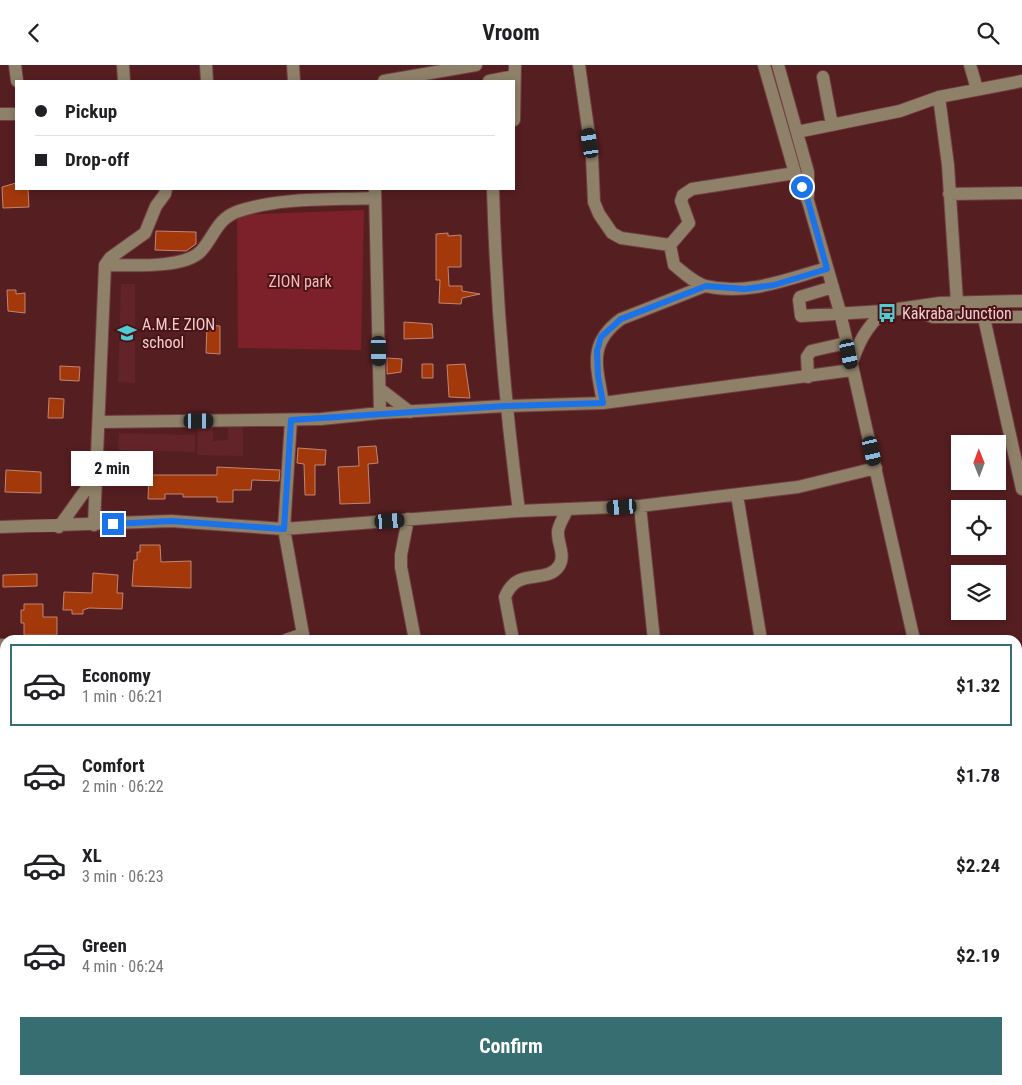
<!DOCTYPE html>
<meta charset="utf-8">
<style>
:root{--surface:#fff;--page:#f2f2f2;--text:#202124;--muted:#757577;--line:#e0e0e0;--accent:#366e72}
body{margin:0;font-family:"Roboto Condensed",sans-serif;background:var(--page);color:var(--text);height:100vh;display:flex;flex-direction:column;font-size:19px;white-space:nowrap}
*{box-sizing:border-box;margin:0}
p{font-size:16px;color:var(--muted)}
.icon{flex:none;width:28px;height:28px;fill:none;stroke:currentColor;stroke-width:2;stroke-linecap:round;stroke-linejoin:round}
.map{position:relative;flex:1;overflow:hidden}
.panel{position:absolute;left:0px;top:570px;width:1022px;height:450px;display:flex;flex-direction:column;background:var(--surface);border-radius:15px 15px 0 0;box-shadow:0 2px 8px #0003}
.panel>*{flex:none}
.top-card{position:absolute;left:15px;top:15px;width:500px;height:110px;border-radius:0px;box-shadow:0 2px 8px #0003;display:grid;align-content:center;height:110px;padding:0 20px;background:var(--surface)}
.needle{width:32px;rotate:359deg}
.tools{position:absolute;left:951px;top:370px;display:grid;gap:10px}
.tools a{display:grid;place-items:center;width:55px;height:55px;border-radius:0px;background:var(--surface);box-shadow:0 2px 8px #0003;font-size:25px}
.end{position:absolute;width:22px;height:22px;margin:-11px;border:6px solid #1a73e8;background:#fff;box-shadow:0 0 0 2px #fff}
.from{border-radius:50%}
.bubble{position:absolute;height:35px;border-radius:0px;background:var(--surface);box-shadow:0 2px 8px #0003;font-size:16px;font-weight:700;line-height:35px;text-align:center}
.car{position:absolute;width:15px;height:30px;margin:-15px -8px;border-radius:6px;box-shadow:0 0 4px 1px #0007;background:linear-gradient(#222 24%,#8ab4d8 0 40%,#222 0 76%,#8ab4d8 0 86%,#222 0)}
.top-card b{display:flex;align-items:center;gap:18px;height:48px;font-size:19px}
.top-card b+b{border-top:1px solid var(--line)}
.top-card i{width:12px;height:12px;background:var(--text)}
ul{padding:9px 0 0;list-style:none}
li{display:flex;align-items:center;gap:15px;height:82px;margin:0 10px 8px;padding:0 10px;border:2px solid transparent;border-radius:0px}
li div{flex:1}
li b{display:block;font-size:19px}
li em{font-style:normal;font-weight:700}
li.selected{border-color:var(--accent)}
li>.icon{width:45px;height:45px;stroke-width:1.5}
.action{display:flex;gap:10px;margin-top:auto;padding:10px 20px}
.action a{flex:1;height:58px;border-radius:0px;background:var(--accent);color:#fff;font-size:20px;font-weight:700;line-height:58px;text-align:center}
header{display:flex;justify-content:space-between;align-items:center;height:65px;padding:0 20px;background:var(--surface);font-size:22px;font-weight:700}
.map>svg:first-child{display:block}
.built{fill:#632429}
.green{fill:#7c212a}
.building{fill:#a3390b;stroke:#c28571}
.lines{fill:none;stroke-linecap:round;stroke-linejoin:round}
.minor-casing{stroke:#713e40;stroke-width:14}
.minor{stroke:#8e8069;stroke-width:12}
.route{stroke:#1a73e8;stroke-width:6}
.labels{text-anchor:middle;dominant-baseline:central;stroke-width:4;stroke-linejoin:round;paint-order:stroke}
.park-label{font-size:16px;fill:#f5b8b7;stroke:#491318}
.poi-label{font-size:16px;fill:#f0cdcc;stroke:#491318;text-anchor:start}
</style>
<header><svg class="icon" aria-label="back" viewBox="0 0 24 24"><path d="M15 5l-7 7 7 7"/></svg>Vroom<svg class="icon" aria-label="search" viewBox="0 0 24 24"><circle cx="10" cy="10" r="6"/><path d="M15 15l6 6"/></svg></header>
<div class="map">
<svg width="1022" height="1020" viewBox="0 0 1022 1020">
<rect width="100%" height="100%" fill="#551e21"/>
<path class="built" d="M121,219h14v99l-17,-1z
M198,354l15,1v21l15,-1v-21h15v37l-46,-1z
M119,368l76,2v17l-77,-2z"/>
<path class="green" d="M364,145l-3,140 -123,-2 -1,-133z"/>
<path class="building" d="M16,118v6h12l1,18 -26,1 -1,-21z
M156,166l40,1v12l-10,7 -31,-1z
M448,168v3l13,-1v32h-13l1,19h13v5l18,3 -18,4 -1,6 -22,-1 1,-23h-4v-46z
M7,225h9v4l9,-1v20l-17,-2z
M404,257l28,2 1,14 -29,1z
M207,260l13,1v28l-14,-1z
M387,293l15,1 -1,13 -14,2z
M422,299h11v14h-11z
M465,299l5,34 -21,-1 -2,-32z
M60,301l20,1 -1,14 -19,-1z
M49,333l15,1 -1,19h-15z
M376,381l2,17 -10,1 2,39 -30,1 -2,-37 21,-1 -1,-19z
M298,383l28,2 -1,15h-10v30h-10l-1,-31 -7,-1z
M217,402l63,3 -1,11 -27,-1 -1,10h-18v12h-16v-5h-34v-3h-18v5h-17l1,-24h68z
M6,405l35,2v21l-36,-1z
M140,480h20l1,17 30,-1v27l-59,-2 2,-26h3v-8h3z
M93,508l25,2 -1,18h6l-1,16 -33,-1 -6,2v4h-11v-4h-9l1,-18 28,1z
M37,509v12l-34,1v-12z
M24,539h19v13h14v18h-33v-12h-3v-13h3z"/>
<g class="lines">
<g class="minor-casing">
<path id="minor" d="M15,0l2,16
M123,0l1,16
M206,0l1,16
M293,0l1,16
M579,0l13,91 2,46 5,12 13,19 9,5 49,7
M764,0l31,108 13,28 32,111 74,328
M778,0l30,107v24
M970,0l7,24
M823,12l9,48
M384,16l92,-16
M489,16l25,-5
M939,32l9,68 9,137
M0,49h16
M514,55l1,-55
M797,67l103,-21 39,-14 83,-16
M795,108l-103,16 -9,6 -2,6 8,22 -19,22 4,20c9,7 20,18 32,21 42,10 81,-7 121,-18
M375,124l5,224
M493,124c3,108 12,215 26,322
M949,129l73,-1
M105,200c24,0 80,4 96,-14 13,-14 16,-33 38,-40 43,-14 92,-11 136,-13
M833,222l-33,10 -1,3 2,16 83,-5 56,-8 82,-2
M911,243l22,9h89
M984,253l38,171
M851,300c8,-24 15,-37 33,-54
M808,312l-1,-20 4,-6 35,-8
M380,324l30,23
M603,338c-6,-36 -16,-59 18,-84l84,-33
M291,355l-7,109 20,111
M99,357l222,-3 59,-6 125,-7 98,-3 249,-33
M737,430l24,145
M640,441l14,134
M408,454l-7,36v12l14,73
M94,460l11,-260 5,-7 35,-25 11,-27 9,-12 1,-5
M0,462l171,-6 113,8 235,-18 121,-5 158,-19 78,-19
M59,462l38,-53
M286,575l17,-6
M513,575l-8,-43c12,-31 41,-12 54,-31 7,-11 -2,-23 -1,-35 1,-7 6,-14 9,-21
M0,580h5
M1018,685l4,-1
M0,769l5,1
M1018,847h4
M0,967h5
M420,1015l1,5
M533,1015l2,5
M771,1015l1,5
M878,1015l1,5
M1013,1015l1,5
M94,1020v-5
M197,1020v-5"/>
</g>
<use href="#minor" class="minor"/>
</g>
<g class="lines">
<path class="route" d="M113,459l58,-3 113,8 7,-109 214,-14 98,-3 -5,-27 -1,-25 4,-14 20,-18 85,-33 39,3 29,-4 53,-16 -19,-68 -6,-14"/>
</g>
<defs>
<g id="bus-bare" transform="scale(1.5)"><path d="M-5-6H5V4H4V6H2V4H-2V6H-4V4H-5ZM-3.5-4V0h7V-4ZM-3.5 1.2v1.5H-2V1.2ZM2 1.2v1.5H3.5V1.2Z" fill="#51ccd2" stroke="#491318" stroke-width="2.5" paint-order="stroke"/></g>
<g id="school-bare" transform="scale(1.5)"><path d="M0-5L7-2L0 1L-7-2ZM-4 1L0 2.5L4 1V4Q0 6-4 4Z" fill="#51ccd2" stroke="#491318" stroke-width="2.5" paint-order="stroke"/></g>
</defs>
<g fill-rule="evenodd">
<use href="#bus-bare" x="887" y="248"/>
<use href="#school-bare" x="127" y="268"/>
</g>
<g class="labels">
<g class="park-label">
<text x="300" y="216">ZION park</text>
</g>
<g class="poi-label">
<text x="902" y="248">Kakraba Junction</text>
<text x="142" y="259">A.M.E ZION<tspan x="142" dy="18">school</tspan></text>
</g>
</g>
</svg>
<div class="tools">
<a><svg class="needle" viewBox="-14 -14 28 28"><path d="M0-13l5 13h-10z" fill="#e53935"/><path d="M0 13l5-13h-10z" fill="#757577"/></svg></a>
<a><svg class="icon" aria-label="locate" viewBox="0 0 24 24"><circle cx="12" cy="12" r="6"/><path d="M12 2v4M12 18v4M2 12h4M18 12h4"/></svg></a>
<a><svg class="icon" aria-label="layers" viewBox="0 0 24 24"><path d="M12 4l9 5-9 5-9-5zM3 14l9 5 9-5"/></svg></a>
</div>
<i class="end from" style="left:802px;top:122px"></i>
<i class="end" style="left:113px;top:459px"></i>
<div class="bubble" style="left:71px;top:386px;width:82px">2 min</div>
<i class="car" style="left:590px;top:78px;rotate:351deg"></i>
<i class="car" style="left:379px;top:286px;rotate:179deg"></i>
<i class="car" style="left:849px;top:289px;rotate:168deg"></i>
<i class="car" style="left:199px;top:356px;rotate:90deg"></i>
<i class="car" style="left:872px;top:386px;rotate:167deg"></i>
<i class="car" style="left:622px;top:442px;rotate:266deg"></i>
<i class="car" style="left:390px;top:456px;rotate:86deg"></i>
<div class="top-card">
<b><i class="from"></i>Pickup</b>
<b><i></i>Drop-off</b>
</div>
<section class="panel">
<ul>
<li class="selected"><svg class="icon" aria-label="car" viewBox="0 0 24 24"><path d="M5 17H2v-5l4-1 3-4h7l3 4 3 1v5h-3M9 17h6M6 11h13"/><circle cx="7" cy="17" r="2"/><circle cx="17" cy="17" r="2"/></svg><div><b>Economy</b><p>1 min · 06:21</p></div><em>$1.32</em></li>
<li><svg class="icon" aria-label="car" viewBox="0 0 24 24"><path d="M5 17H2v-5l4-1 3-4h7l3 4 3 1v5h-3M9 17h6M6 11h13"/><circle cx="7" cy="17" r="2"/><circle cx="17" cy="17" r="2"/></svg><div><b>Comfort</b><p>2 min · 06:22</p></div><em>$1.78</em></li>
<li><svg class="icon" aria-label="car" viewBox="0 0 24 24"><path d="M5 17H2v-5l4-1 3-4h7l3 4 3 1v5h-3M9 17h6M6 11h13"/><circle cx="7" cy="17" r="2"/><circle cx="17" cy="17" r="2"/></svg><div><b>XL</b><p>3 min · 06:23</p></div><em>$2.24</em></li>
<li><svg class="icon" aria-label="car" viewBox="0 0 24 24"><path d="M5 17H2v-5l4-1 3-4h7l3 4 3 1v5h-3M9 17h6M6 11h13"/><circle cx="7" cy="17" r="2"/><circle cx="17" cy="17" r="2"/></svg><div><b>Green</b><p>4 min · 06:24</p></div><em>$2.19</em></li>
</ul>
<div class="action"><a>Confirm</a></div>
</section>
</div>
